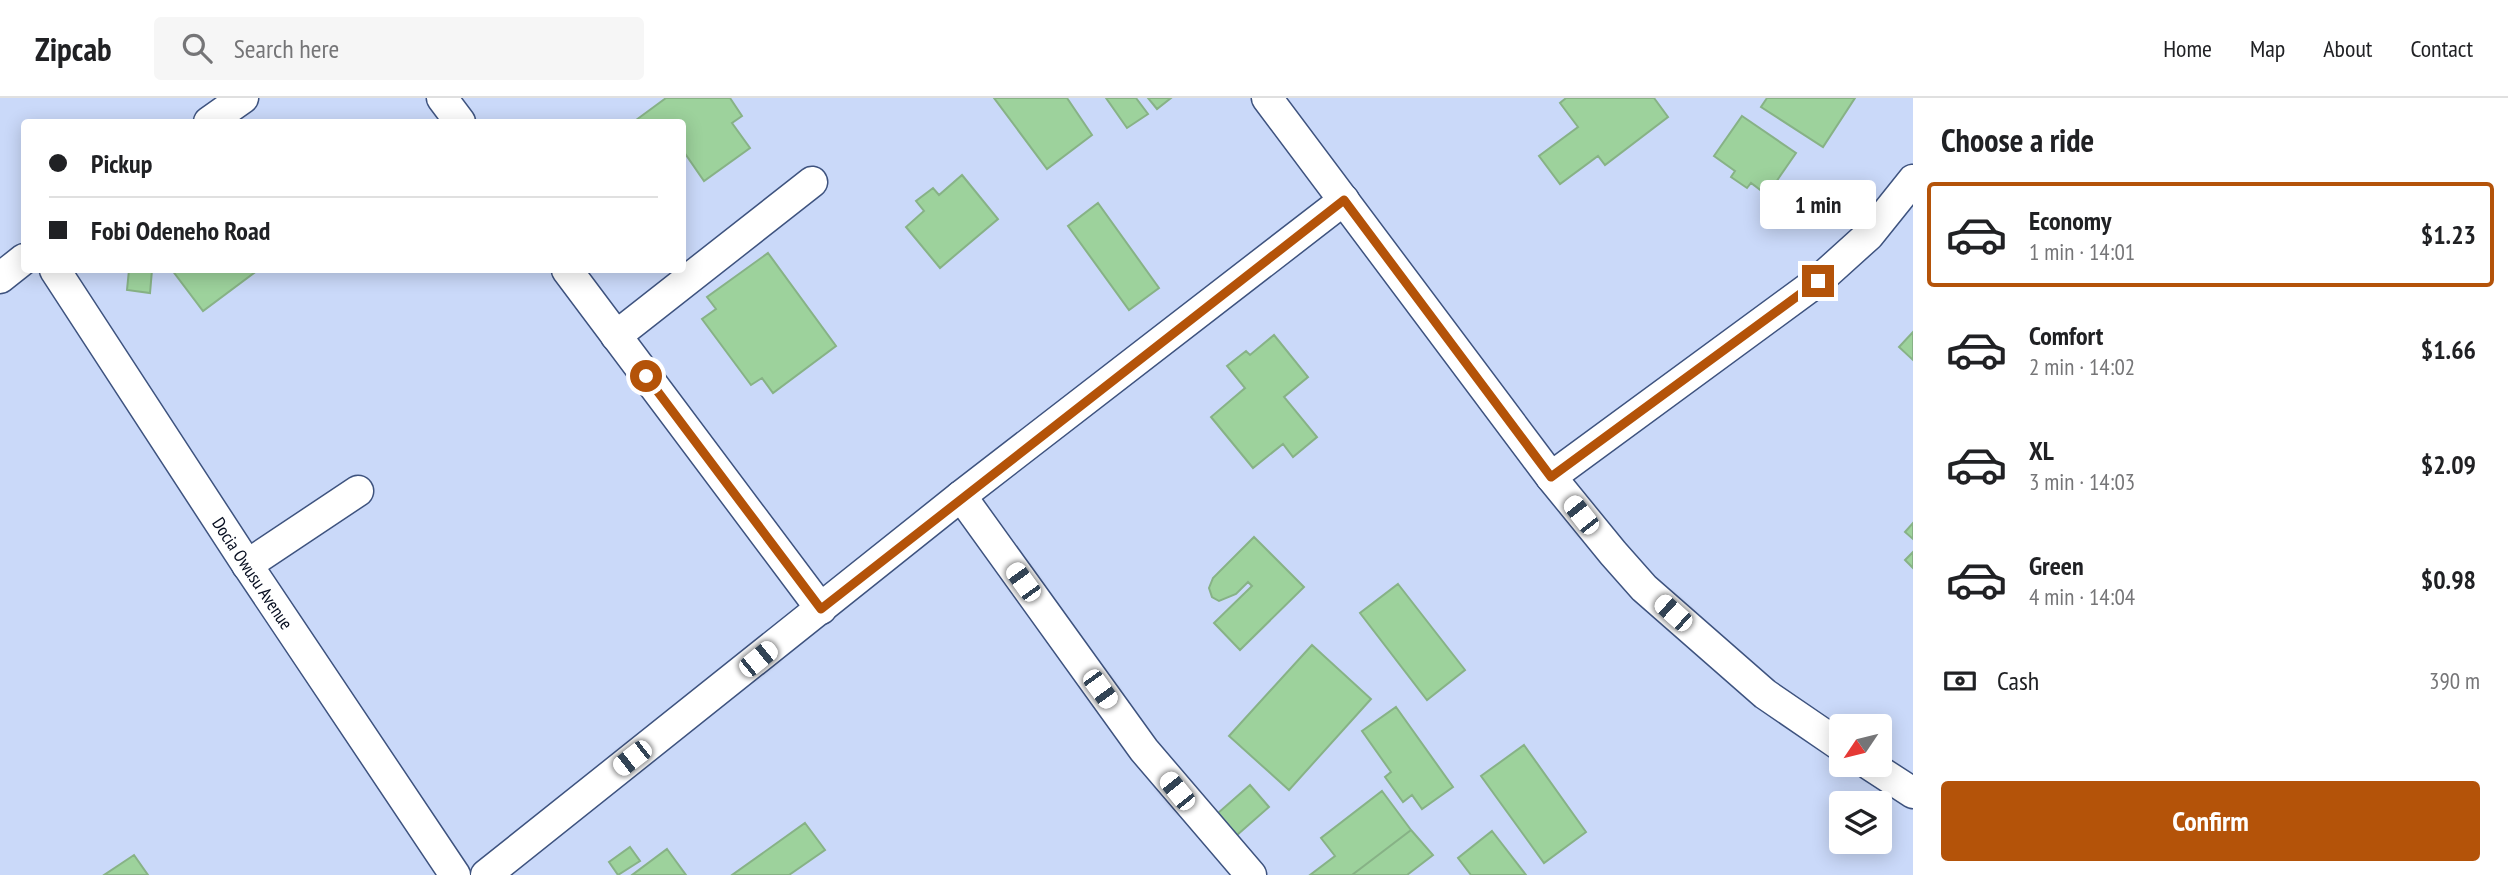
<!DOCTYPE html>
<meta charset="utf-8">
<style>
:root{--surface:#fff;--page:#f6f6f6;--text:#202124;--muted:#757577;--line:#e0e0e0;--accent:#b45309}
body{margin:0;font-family:"PT Sans Narrow",sans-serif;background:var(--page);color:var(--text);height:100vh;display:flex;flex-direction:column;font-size:26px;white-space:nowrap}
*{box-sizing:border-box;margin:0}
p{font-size:23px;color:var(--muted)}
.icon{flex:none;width:38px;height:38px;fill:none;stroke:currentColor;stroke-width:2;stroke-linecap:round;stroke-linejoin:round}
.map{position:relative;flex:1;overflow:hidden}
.panel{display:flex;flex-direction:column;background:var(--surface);width:595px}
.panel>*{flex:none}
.guide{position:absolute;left:21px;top:21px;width:665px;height:154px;border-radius:7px;box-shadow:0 4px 18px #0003;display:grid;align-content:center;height:154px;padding:0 28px;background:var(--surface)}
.needle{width:46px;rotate:235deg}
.tools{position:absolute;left:1829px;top:616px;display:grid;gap:14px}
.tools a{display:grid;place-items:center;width:63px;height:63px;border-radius:7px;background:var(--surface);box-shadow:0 4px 18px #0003;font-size:35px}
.end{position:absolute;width:32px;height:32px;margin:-16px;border:9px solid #b45309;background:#fff;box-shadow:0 0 0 4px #fff}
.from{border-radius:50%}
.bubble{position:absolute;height:49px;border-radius:7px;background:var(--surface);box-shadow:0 4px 18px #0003;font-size:23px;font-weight:800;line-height:49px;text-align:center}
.car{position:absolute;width:21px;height:42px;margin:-21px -10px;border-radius:9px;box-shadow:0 0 5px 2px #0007;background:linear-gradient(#fff 24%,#345 0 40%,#fff 0 76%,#345 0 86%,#fff 0)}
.guide b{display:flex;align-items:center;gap:24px;height:66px;font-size:26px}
.guide b+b{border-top:2px solid var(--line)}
.guide i{width:18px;height:18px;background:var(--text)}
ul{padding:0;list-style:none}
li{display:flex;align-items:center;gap:21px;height:105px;margin:0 14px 10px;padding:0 14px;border:4px solid transparent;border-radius:7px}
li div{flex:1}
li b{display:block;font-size:26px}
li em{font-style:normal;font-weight:800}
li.on{border-color:var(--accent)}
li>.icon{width:63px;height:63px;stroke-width:1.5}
h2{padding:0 28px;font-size:32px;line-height:84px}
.pay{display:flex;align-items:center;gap:18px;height:77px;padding:0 28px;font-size:26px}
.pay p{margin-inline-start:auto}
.primary-button{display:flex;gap:14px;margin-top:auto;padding:14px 28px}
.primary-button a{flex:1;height:80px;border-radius:7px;background:var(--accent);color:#fff;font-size:28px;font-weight:800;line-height:80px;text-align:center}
header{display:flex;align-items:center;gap:42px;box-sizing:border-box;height:98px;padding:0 35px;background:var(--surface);border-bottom:2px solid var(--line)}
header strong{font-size:33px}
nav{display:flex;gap:38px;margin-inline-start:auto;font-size:24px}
.search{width:490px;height:63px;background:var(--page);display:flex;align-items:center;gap:18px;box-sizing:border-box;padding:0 24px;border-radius:7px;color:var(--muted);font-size:26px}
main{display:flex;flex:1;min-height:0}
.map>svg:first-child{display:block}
.building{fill:#9dd29c;stroke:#87b286;stroke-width:2}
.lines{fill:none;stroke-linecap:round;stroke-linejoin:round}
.minor-casing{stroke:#3e537f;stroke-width:33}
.minor{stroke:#fff;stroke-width:30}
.route{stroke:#b45309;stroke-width:9}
.labels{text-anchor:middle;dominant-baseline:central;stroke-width:6;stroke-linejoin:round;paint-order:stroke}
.street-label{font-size:18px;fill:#060d1f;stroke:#cad9f9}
</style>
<header>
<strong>Zipcab</strong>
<div class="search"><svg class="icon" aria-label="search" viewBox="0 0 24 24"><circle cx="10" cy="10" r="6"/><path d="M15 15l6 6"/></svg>Search here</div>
<nav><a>Home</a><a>Map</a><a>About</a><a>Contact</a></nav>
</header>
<main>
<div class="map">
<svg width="1913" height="777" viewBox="0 0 1913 777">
<rect width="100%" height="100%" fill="#cad9f9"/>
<path class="building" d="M666,0h64l12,18 -10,7 18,25 -46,33 -18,-26 -4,3v-36h-44l-2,-2z
M994,0h73l25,37 -45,34z
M1106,0h30l12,16 -21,14z
M1148,0h23l-14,11z
M1566,0h88l14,19 -63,48 -7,-9 -38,28 -21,-28 39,-29 -18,-24z
M1767,0h88l-32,49 -62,-40z
M1742,18l54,37 -29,42 -16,-12 -4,5 -16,-11 4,-6 -21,-15z
M962,77l36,44 -58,49 -34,-41 18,-16 -8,-10 17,-13 6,7z
M1098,105l61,85 -30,22 -61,-84z
M768,155l68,93 -63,47 -11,-15 -11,7 -49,-66 14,-10 -9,-12z
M129,172h23l-2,23 -23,-3z
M172,172h86l-55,41z
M1913,234v28l-14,-13z
M1274,237l34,42 -24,20 33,40 -24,20 -10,-13 -30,24 -42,-51 34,-29 -18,-22 19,-15 4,4z
M1913,425v16l-8,-7z
M1254,439l50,50 -64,63 -26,-27 38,-37 -4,-4 -12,12 -17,7 -7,-4 -3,-9 4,-10z
M1913,454v16l-8,-8z
M1398,486l67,86 -38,30 -67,-87z
M1312,547l59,54 -82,91 -60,-54z
M1396,609l57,80 -31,22 -10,-14 -9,7 -18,-25 6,-5 -29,-41z
M1524,647l62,87 -42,31 -63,-87z
M1250,687l19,22 -32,28 -19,-22z
M1382,693l29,39 -59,45h-42l25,-19 -14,-18z
M805,725l20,27 -36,25h-57z
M1411,732l22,25 -26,20h-55z
M1492,733l34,44h-55l-13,-17z
M630,749l10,14 -22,14 -9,-13z
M667,751l19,26h-54z
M134,757l14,20h-44z"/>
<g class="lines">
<g class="minor-casing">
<g id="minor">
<path d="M442,0l18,24"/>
<path d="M1267,0l284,379 62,76 31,35 121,106 76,52"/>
<path d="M209,24l34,-24"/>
<path id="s1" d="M55,172l189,290 211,315"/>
<path d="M567,172l254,339"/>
<path d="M0,180l24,-19"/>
<path d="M616,238l196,-154"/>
<path d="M1551,379l267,-196 51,-46 44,-55"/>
<path d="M961,398l183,254 107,125"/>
<path d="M247,467l111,-74"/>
<path d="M1870,667l43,28"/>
<path d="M486,777l475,-379 383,-296"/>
</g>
</g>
<use href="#minor" class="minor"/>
</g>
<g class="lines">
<path class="route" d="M646,278l175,233 523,-409 207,277 267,-196"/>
</g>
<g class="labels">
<g class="street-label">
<text stroke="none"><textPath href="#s1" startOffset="362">Docia Owusu Avenue</textPath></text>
</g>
</g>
</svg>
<div class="tools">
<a><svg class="needle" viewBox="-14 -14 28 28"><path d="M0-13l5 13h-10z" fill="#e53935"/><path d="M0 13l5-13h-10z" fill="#757577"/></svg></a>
<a><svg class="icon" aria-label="layers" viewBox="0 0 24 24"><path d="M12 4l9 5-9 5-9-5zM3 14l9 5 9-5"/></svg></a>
</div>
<i class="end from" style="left:646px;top:278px"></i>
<i class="end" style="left:1818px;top:183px"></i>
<div class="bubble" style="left:1760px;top:82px;width:116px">1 min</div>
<i class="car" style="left:1581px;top:417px;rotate:322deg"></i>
<i class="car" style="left:1023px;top:484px;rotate:324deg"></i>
<i class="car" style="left:1673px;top:515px;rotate:312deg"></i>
<i class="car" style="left:758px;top:561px;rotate:51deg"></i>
<i class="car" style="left:1100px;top:591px;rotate:144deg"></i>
<i class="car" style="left:632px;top:660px;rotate:232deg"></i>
<i class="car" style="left:1177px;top:693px;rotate:321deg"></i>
<div class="guide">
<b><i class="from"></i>Pickup</b>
<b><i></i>Fobi Odeneho Road</b>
</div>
</div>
<section class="panel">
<h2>Choose a ride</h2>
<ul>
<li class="on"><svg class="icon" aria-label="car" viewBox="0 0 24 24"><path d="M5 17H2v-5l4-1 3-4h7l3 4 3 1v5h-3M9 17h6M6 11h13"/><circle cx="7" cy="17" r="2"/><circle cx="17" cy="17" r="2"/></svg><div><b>Economy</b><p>1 min · 14:01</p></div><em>$1.23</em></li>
<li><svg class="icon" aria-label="car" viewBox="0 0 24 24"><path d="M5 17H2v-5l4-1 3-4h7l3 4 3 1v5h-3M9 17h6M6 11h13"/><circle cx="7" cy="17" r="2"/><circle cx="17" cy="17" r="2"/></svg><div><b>Comfort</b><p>2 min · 14:02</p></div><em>$1.66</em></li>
<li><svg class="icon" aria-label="car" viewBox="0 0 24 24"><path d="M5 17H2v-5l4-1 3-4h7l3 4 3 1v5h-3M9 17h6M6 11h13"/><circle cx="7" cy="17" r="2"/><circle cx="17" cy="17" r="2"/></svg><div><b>XL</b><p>3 min · 14:03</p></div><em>$2.09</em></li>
<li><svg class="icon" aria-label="car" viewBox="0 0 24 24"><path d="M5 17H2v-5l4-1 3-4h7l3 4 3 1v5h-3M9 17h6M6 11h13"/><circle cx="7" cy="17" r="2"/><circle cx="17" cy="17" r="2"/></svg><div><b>Green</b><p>4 min · 14:04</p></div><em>$0.98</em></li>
</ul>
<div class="pay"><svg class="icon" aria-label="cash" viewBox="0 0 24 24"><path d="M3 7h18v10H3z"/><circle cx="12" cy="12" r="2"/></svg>Cash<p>390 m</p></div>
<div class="primary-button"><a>Confirm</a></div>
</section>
</main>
